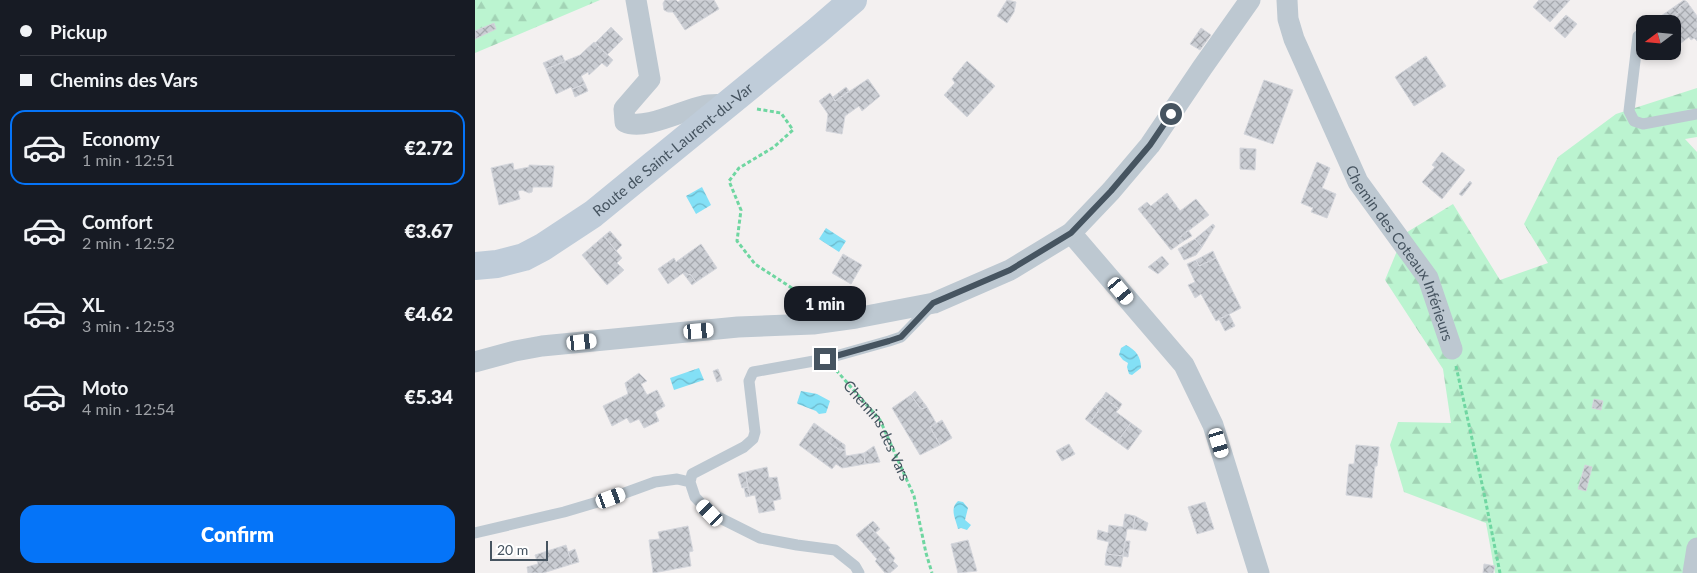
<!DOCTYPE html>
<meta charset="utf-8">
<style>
:root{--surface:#171b24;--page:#242831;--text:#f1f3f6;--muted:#9ea1a6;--line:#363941;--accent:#0574f8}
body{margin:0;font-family:Lato,sans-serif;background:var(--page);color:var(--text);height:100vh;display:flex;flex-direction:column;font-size:19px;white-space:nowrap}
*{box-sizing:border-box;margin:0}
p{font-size:16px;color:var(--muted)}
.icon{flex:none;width:28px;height:28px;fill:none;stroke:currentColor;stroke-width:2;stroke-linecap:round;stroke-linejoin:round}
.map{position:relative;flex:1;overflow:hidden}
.sheet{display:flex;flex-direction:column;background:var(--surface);width:475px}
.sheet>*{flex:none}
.hud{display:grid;align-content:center;height:110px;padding:0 20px;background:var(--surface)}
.needle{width:32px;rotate:254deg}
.buttons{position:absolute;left:1161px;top:15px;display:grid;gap:10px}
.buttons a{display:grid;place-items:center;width:45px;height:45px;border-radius:10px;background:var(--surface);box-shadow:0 2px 8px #0003;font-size:25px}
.scale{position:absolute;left:15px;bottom:12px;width:58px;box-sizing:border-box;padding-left:5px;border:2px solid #465460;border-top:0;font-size:14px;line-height:18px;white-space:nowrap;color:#465460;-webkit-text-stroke:4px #fff;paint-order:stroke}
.end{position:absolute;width:22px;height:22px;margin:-11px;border:6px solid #465460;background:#fff;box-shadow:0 0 0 2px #fff}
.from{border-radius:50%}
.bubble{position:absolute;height:35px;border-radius:15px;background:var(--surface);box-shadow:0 2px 8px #0003;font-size:16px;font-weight:800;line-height:35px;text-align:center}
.car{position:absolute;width:15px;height:30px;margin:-15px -8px;border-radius:6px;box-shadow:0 0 4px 1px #0007;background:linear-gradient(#fff 24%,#345 0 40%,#fff 0 76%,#345 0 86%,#fff 0)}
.hud b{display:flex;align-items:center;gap:18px;height:48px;font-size:19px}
.hud b+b{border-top:1px solid var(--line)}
.hud i{width:12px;height:12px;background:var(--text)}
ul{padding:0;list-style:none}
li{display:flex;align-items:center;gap:15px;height:75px;margin:0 10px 8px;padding:0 10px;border:2px solid transparent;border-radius:15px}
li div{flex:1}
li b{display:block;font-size:19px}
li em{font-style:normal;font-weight:800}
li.active{border-color:var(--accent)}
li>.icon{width:45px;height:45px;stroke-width:1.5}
.cta{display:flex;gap:10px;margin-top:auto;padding:10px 20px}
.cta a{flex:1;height:58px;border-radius:15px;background:var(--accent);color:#fff;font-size:20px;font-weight:800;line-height:58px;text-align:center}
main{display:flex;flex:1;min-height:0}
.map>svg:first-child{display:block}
.forest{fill:url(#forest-firs)}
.water{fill:url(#water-waves)}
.building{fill:url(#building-cross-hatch);stroke:#d4d6dc}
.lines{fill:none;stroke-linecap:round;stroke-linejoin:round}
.path{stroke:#6fd6a1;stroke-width:3;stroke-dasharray:4 2.5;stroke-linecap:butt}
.lane{stroke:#bdc8d1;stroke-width:11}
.street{stroke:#bdc8d1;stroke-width:21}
.secondary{stroke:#bfccd9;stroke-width:28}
.route{stroke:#465460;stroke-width:6}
.labels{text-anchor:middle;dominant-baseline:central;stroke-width:4;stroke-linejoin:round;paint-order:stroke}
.street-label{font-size:15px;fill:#465460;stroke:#fff}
</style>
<main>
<section class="sheet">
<div class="hud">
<b><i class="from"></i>Pickup</b>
<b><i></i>Chemins des Vars</b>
</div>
<ul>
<li class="active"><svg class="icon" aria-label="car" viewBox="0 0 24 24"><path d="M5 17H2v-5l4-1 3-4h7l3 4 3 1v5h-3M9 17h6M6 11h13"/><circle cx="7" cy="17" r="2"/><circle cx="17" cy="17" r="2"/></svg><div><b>Economy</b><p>1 min · 12:51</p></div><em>€2.72</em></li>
<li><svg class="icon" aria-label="car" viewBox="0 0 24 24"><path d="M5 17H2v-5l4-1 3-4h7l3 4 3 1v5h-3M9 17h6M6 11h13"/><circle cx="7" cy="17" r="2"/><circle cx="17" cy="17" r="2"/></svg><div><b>Comfort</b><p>2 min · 12:52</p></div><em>€3.67</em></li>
<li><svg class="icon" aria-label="car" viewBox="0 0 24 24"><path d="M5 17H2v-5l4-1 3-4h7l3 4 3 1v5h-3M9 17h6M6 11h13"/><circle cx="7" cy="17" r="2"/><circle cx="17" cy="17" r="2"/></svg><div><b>XL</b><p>3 min · 12:53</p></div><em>€4.62</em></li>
<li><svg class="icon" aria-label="car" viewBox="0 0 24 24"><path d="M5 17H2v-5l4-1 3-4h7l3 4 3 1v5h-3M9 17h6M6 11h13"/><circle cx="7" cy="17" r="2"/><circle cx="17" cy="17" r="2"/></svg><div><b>Moto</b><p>4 min · 12:54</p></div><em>€5.34</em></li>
</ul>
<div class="cta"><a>Confirm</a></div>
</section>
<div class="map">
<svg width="1222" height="573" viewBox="0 0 1222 573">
<defs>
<pattern id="forest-firs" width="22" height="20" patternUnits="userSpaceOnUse" patternTransform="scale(1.25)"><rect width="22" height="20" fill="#bbf4d0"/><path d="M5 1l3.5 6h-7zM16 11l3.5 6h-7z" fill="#a2d3b5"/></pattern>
<pattern id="water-waves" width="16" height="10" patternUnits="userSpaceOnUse" patternTransform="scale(1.25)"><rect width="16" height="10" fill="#83e0f6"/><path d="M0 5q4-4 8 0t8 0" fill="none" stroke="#6db8cb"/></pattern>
<pattern id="building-cross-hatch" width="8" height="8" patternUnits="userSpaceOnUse" patternTransform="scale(1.25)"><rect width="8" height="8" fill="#cacdd3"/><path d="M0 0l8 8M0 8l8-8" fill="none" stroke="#a6a9af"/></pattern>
</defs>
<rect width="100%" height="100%" fill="#f3f0f0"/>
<path class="forest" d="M0,0h125l-125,53z
M1222,88v49l-12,2 12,13v421h-202l-9,-50 -82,-31 -14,-47 8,-23 53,1 -8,-54 -58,-89 19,-46 49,-30 47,76 48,-17 -24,-39 34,-67 58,-43z"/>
<path class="water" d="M227,187l9,18 -15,9 -10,-18z
M351,228l20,13 -7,11 -20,-13z
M651,345c10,5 15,12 15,23l-9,7 -3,-1 -2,-7 1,-4 -5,-3 -4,-5 2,-7z
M224,368l5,12 -30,10 -4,-12z
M326,391l16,3 13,7 -4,12 -7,1 -3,-3 -18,-7 -1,-1z
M483,501l5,1 5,6 -3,12 6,5 -4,5 -6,-2 -3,1c-2,-10 -9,-20 0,-28z"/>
<path class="building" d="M190,0h11l2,2 3,-2h33l5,9 -34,21 -12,-18h-5l-4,-2 -1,-7z
M532,0l9,2 -2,10 -7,11 -10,-7z
M1064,0h31l-20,22 -17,-15z
M1209,0l3,2 -8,5 2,4 -15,11 -5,-6z
M1212,2l10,14v25l-3,-3 -3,2 -2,-3 -16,12v-25h-17l7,-6 3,4 15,-11 -2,-4z
M1091,15l11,9 -12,14 -11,-10z
M19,23l2,6 -21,10v-8z
M136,27l12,12 -16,16 -12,-12z
M726,28l10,7 -11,15 -10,-6z
M119,42l19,18 -6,7 -5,-4 -13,12 -1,-3 -7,4 4,8 -13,5 -1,-2 -15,7 -10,-25 34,-14z
M87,55l3,7 -19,7 -3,-6z
M951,56l20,30 -32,20 -19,-29z
M492,61l28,25 -28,31 -23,-22 11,-12 -3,-4z
M393,79l12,17 -18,15 -3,-5 -14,10 -3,18 -16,-3 2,-17 -9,-13 11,-8 5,8z
M789,80l29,10 -20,54 -29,-10z
M110,84l3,7 -13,6 -3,-8z
M371,87l3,4 -14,10 -2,-4z
M765,148l16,1 -1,21 -15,-1z
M967,152l23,18 -23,29 -20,-17 13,-15 -3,-2z
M842,162l13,6 -8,20 14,6 -9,24 -16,-6 2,-4 -12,-5z
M38,163l1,7 15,-3v-2l25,1 -2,21h-19l-1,5 -3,1 -7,-3 -4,1 2,8 -21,6 -8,-37z
M995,181l2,2 -10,13 -3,-2z
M692,193l13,18 16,-12 13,16 -30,23 3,4 -11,8 -33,-41 9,-7 4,4z
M738,224l2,2 -13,21 -7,-8z
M713,230l4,6 -10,6 -3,-4z
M135,231l12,14 -6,6 -12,-15z
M129,236l18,22 -5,5 7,7 -17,15 -25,-30z
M720,239l7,8 -6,8 -12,5 -6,-11z
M226,244l16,24 -21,14 -5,-7 -8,-2 -15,11 -10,-15 16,-11 2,4z
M738,251l3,7 -17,8 -3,-6z
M368,254l19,11 -11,19 -19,-11z
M687,256l7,8 -11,10 -10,-7z
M741,258l25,50 -25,13 -15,-27 -6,4 -7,-13 7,-3 -8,-18 9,-4 3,6z
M208,273l8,2 5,7 -4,3z
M754,314l6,12 -10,5 -6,-12z
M243,369l4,11 -5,2 -4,-11z
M164,373l8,8 -6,3 6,11 10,-5 8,16 -10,6 4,9 -15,7 -5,-9 -9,4 -3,-5 -15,8 -9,-20 25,-12 -3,-11z
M440,391l12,16 -6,2 -10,-14z
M631,392l16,12 -3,5 -16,-12z
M436,395l10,14 6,-2 9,16 -6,4 10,18 -20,10 -28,-47z
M628,397l16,12 -3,3 15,11 -14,19 -27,-19 9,-13 -4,-4z
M1119,399l9,2 -2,9 -9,-2z
M620,406l4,4 -9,13 -5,-4z
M467,420l10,18 -12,7 -10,-18z
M339,423l18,13 -4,6 12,8h5l1,6 18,-3 1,11 -23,4 -6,-4 -4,5 -33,-24z
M656,423l11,8 -14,19 -11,-8z
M357,436l13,9v5h-5l-12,-8z
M594,444l6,10 -13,7 -6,-10z
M881,445l23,2 -2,19h-2l-3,32 -26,-3 3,-31h5z
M399,446l6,16 -15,2 -1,-11z
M1110,465l7,2 -6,24 -8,-2z
M292,467l2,11 8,-1 4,22 -8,2 2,9 -16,3 -4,-18 -5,1 -5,-24z
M270,472l3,15 -6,1 -4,-14z
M273,487l2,9 -4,1 -2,-9z
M730,502l9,27 -17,5 -9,-27z
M650,514l10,2 -2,13h-6l-4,27 -17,-2 3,-12 -12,-3 1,-9 10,3 1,-8 14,2z
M660,516l13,7 -2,8 -13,-2z
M398,521l7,8 -5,4 -7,-8z
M393,525l22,23 -2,2 7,8 -2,3 5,5 -8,7h-5l-10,-12 2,-2 -21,-24z
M213,526l5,25 -4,1 2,14 -38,7 -4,-33 11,-1 -2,-7z
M493,540l9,31 -19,2 -7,-29z
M650,541h5l-2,16 -5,-1z
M91,545l6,19 -29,9h-15l-1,-6 11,-3 -3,-9z
M100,549l4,13 -7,2 -4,-12z
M631,554l17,2 -2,11 -16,-2z
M1009,564l11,2 -2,7h-10z"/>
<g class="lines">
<g class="path">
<path d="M282,109l24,4 12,17 -19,17 -35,21 -10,13 12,29 -4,31 18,23 40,26 36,10"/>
<path d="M981,366l28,127 16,80"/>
<path id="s1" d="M361,370l44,50 34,76 12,57 6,20"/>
</g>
<path class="lane" d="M1163,36l-9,75 5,10 9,3 54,-10
M0,533l89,-21 47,-14 44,-16 22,-3 13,3
M384,573l-4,-7 -20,-16 -38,-5 -37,-7 -50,-25 -15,-16 -5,-15 2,-8 52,-27 9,-8 2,-7 -6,-51 4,-9 72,-13 64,-18 12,-4 30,-31"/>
<g class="street">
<path d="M161,0l14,79 -26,30 1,13c19,9 58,-12 78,-16 8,-2 16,-1 24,-2"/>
<path id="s2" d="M812,0l1,19 6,20 64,143 70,96 24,71"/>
<path d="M596,233l113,132 29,60 46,148"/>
<path d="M0,362l40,-11 27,-5 196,-19 75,-3 43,-6 78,-15 76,-33 61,-37 40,-42 39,-46 52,-77 48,-68"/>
<path d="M1218,573l4,-25"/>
</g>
<path class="secondary" id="s3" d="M0,266l22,-2 27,-7 19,-10 50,-33 224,-183 36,-31"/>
</g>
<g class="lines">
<path class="route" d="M350,359l64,-18 12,-4 32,-34 77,-33 61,-37 40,-42 39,-46 21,-31"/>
</g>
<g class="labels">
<g class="street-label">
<text stroke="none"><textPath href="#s3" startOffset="234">Route de Saint-Laurent-du-Var</textPath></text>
<text stroke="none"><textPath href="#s2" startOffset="280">Chemin des Coteaux Inférieurs</textPath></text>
<text stroke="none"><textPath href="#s1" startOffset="74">Chemins des Vars</textPath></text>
</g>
</g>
</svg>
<div class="buttons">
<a><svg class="needle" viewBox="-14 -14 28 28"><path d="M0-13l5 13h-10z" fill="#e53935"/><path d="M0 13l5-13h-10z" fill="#9ea1a6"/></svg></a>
</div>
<div class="scale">20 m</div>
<i class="end from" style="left:696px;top:114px"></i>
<i class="end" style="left:350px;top:359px"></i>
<div class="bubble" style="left:309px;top:286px;width:82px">1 min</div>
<i class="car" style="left:646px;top:291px;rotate:140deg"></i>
<i class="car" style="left:224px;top:331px;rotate:85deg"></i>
<i class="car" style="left:107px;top:342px;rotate:84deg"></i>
<i class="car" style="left:744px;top:443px;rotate:163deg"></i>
<i class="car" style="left:136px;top:498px;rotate:70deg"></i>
<i class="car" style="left:235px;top:513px;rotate:316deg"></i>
</div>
</main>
